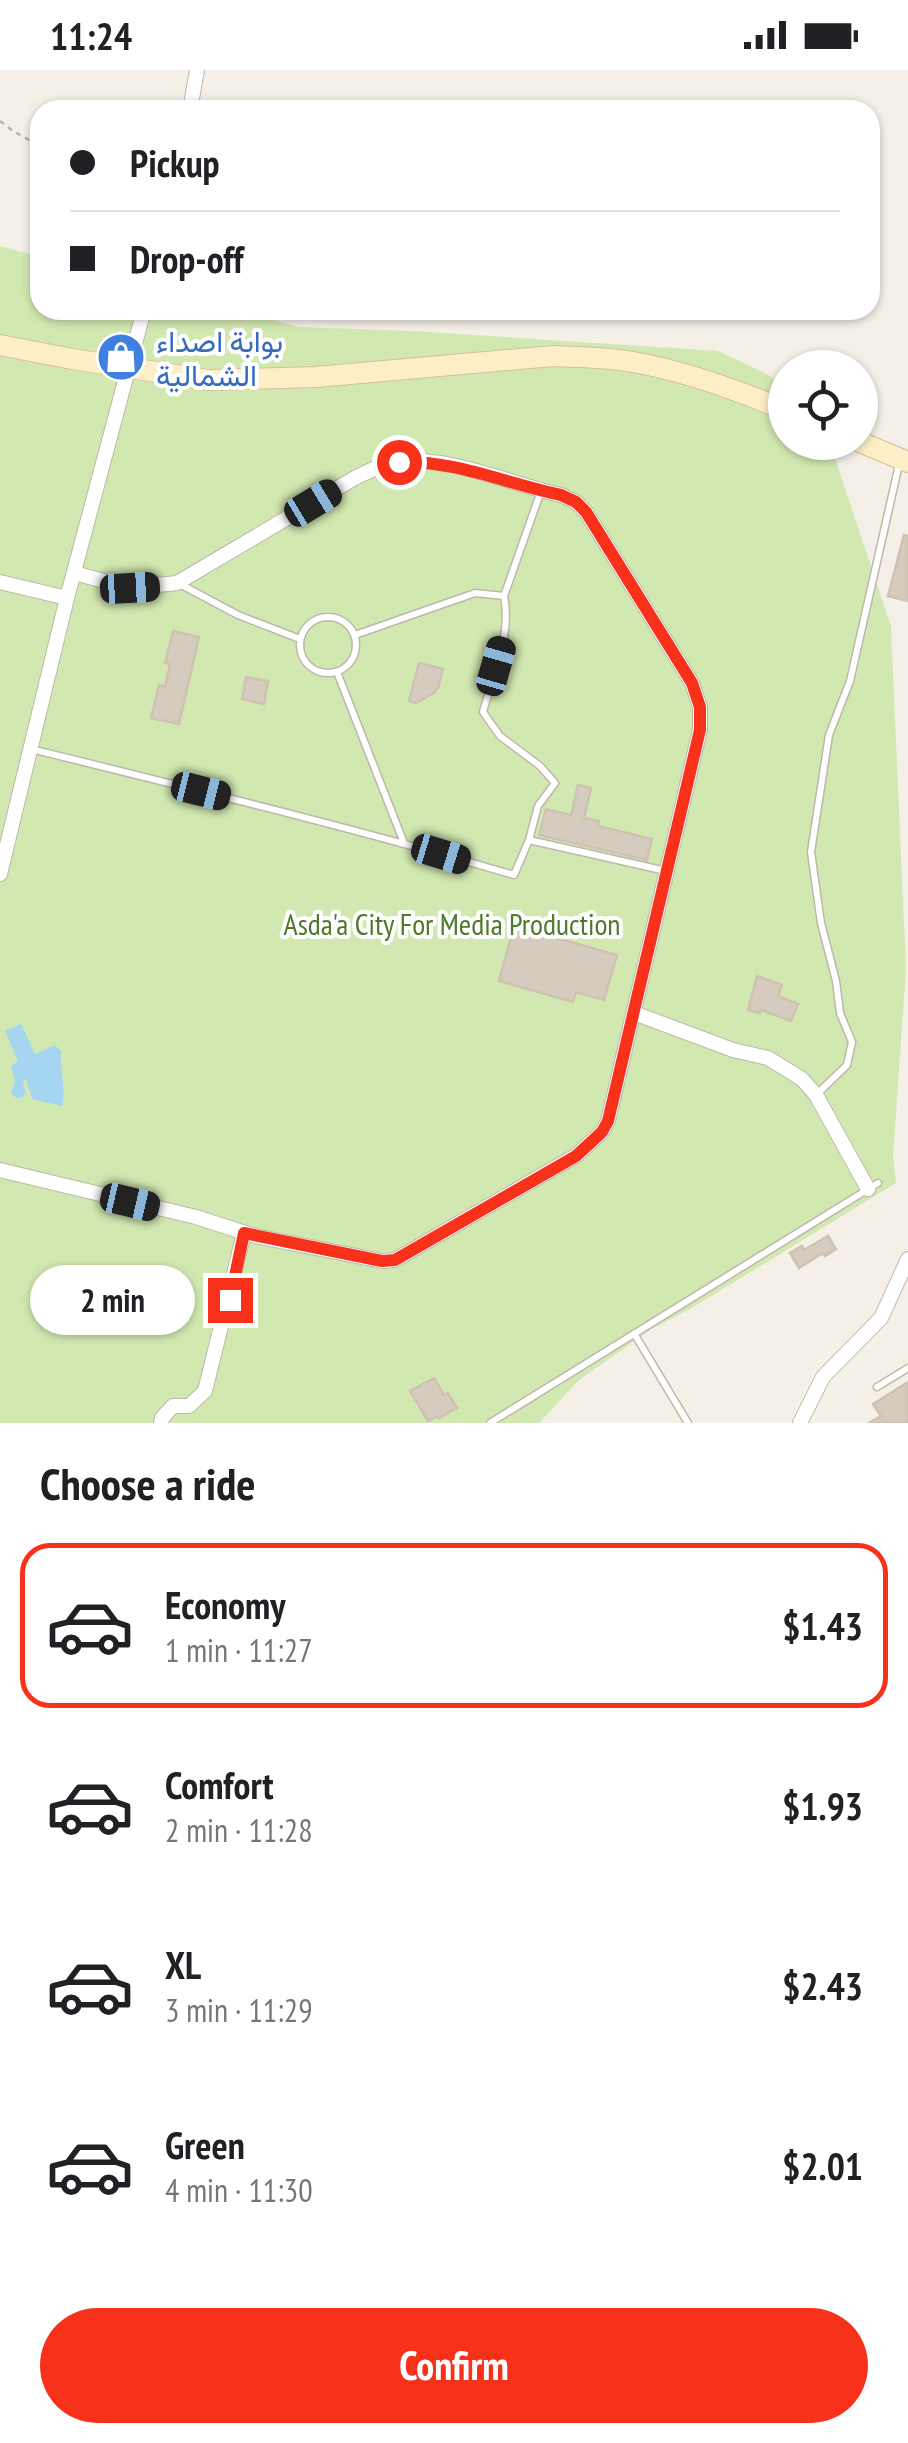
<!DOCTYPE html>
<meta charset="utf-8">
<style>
:root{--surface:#fff;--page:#f2f2f2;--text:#202124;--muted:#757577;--line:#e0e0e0;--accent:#f8311b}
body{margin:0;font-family:"PT Sans Narrow",Vazirmatn,sans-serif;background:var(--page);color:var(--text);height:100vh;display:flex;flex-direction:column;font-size:38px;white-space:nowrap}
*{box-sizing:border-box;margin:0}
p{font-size:32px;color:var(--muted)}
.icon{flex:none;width:55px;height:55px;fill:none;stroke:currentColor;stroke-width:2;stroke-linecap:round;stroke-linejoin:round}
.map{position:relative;height:1353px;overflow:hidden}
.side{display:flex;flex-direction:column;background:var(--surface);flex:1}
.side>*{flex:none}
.hud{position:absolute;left:30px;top:30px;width:850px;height:220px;border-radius:30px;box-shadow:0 2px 8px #0004;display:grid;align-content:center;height:220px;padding:0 40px;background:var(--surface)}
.tools{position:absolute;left:768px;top:280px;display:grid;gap:20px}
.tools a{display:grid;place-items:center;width:110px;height:110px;border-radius:50%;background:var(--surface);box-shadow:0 2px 8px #0004;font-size:50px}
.end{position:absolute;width:45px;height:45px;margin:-22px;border:12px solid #f8311b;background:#fff;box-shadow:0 0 0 5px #fff}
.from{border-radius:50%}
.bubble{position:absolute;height:70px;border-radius:35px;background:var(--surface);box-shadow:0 2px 8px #0004;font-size:32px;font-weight:700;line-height:70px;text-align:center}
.car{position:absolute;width:30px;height:60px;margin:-30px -15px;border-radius:12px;box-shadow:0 0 8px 2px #0007;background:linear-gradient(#222 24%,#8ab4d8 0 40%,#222 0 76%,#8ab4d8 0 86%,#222 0)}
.hud b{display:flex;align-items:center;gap:35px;height:95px;font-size:38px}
.hud b+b{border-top:2px solid var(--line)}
.hud i{width:25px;height:25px;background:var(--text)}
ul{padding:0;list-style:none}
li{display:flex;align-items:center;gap:30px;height:165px;margin:0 20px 15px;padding:0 20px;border:5px solid transparent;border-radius:30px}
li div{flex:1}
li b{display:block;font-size:38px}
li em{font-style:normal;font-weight:700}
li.selected{border-color:var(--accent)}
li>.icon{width:90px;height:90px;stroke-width:1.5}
h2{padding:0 40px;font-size:45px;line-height:120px}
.button{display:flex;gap:20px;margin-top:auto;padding:20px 40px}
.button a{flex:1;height:115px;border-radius:60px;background:var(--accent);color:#fff;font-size:40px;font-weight:700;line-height:115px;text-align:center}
.status{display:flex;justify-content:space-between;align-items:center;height:70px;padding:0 50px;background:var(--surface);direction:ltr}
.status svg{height:28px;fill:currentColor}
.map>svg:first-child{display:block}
.green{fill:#d2e8b1}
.water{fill:#a5d5f0}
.building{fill:#d5cbbe;stroke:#d0c2b1;stroke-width:2.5}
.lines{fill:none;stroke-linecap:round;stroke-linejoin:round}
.lane-casing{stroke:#bfb7ab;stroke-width:9}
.street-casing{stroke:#bfb7ab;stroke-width:16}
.secondary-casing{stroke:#d3c199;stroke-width:22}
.path{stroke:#c1b29c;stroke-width:2.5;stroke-dasharray:5 5;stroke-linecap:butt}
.lane{stroke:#fff;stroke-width:6}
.street{stroke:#fff;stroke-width:14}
.secondary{stroke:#feeec8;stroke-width:20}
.route{stroke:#f8311b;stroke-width:12}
.labels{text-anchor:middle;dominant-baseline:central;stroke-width:8;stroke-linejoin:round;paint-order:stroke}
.shop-label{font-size:30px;fill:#366cbe;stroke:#fff;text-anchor:start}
.park-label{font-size:30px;fill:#4c792a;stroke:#fff}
</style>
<div class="status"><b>11:24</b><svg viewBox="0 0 49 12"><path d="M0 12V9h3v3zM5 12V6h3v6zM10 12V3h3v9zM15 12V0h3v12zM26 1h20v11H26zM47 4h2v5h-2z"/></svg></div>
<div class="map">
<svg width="908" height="1353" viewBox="0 0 908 1353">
<rect width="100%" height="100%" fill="#f4f0e8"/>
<path class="green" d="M0,176l40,11v53h197l62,17 115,4 304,20 49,23 18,13v55l45,1 61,183 15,343 -13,188 3,26 -206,126 -40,21 -71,50 -40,43h-539z"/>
<path class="water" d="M21,954l14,30 20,-9 6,6c-2,18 6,37 1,55l-30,-7 -6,-20 -3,2 3,13 -8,5 -7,-5 4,-13 -4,-15 7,-5 -13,-30z"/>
<path class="building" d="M904,465l4,1v65l-20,-5z
M173,561l26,6 -20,87 -28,-6 8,-33 6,2 5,-23 -5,-1z
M419,593l24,6 -5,19 -4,5 -18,10 -7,-2z
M246,607l22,4 -4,23 -22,-5z
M578,715l13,3 -7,30 15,3 -1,5 54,13 -5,21 -108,-25 7,-26 25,6z
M514,856l103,29 -13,45 -28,-8 -3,10 -74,-21z
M757,906l25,9 -4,11 20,8 -7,17 -30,-11 -1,3 -12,-3z
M828,1166l8,13 -11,7 -2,-3 -24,15 -9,-15 12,-7 2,4z
M434,1308l10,17 4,-2 9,15 -18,10 -1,-2 -10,5 -18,-30z
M908,1312v41h-39l12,-7 -8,-12z"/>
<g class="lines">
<g class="lane-casing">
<path id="lane" d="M178,513l60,32 62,24
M504,526c8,39 -11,78 -21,116l17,24 40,30 15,17 -17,23 -9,34
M300 575a28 28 0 1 1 56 0a28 28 0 1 1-56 0Z
M355,565l120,-42 29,3 37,-105
M337,602l67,171
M31,679c162,40 323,79 483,126l15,-35 137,31
M817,1024l30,-29 5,-23 -12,-29 -4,-32 -15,-58 -10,-71 18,-117 21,-54 50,-221
M635,1265l53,88
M877,1317l31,-19
M490,1353l388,-240"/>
</g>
<g class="street-casing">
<path id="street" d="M190,40l7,-40
M0,512l67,16
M0,804l67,-276 77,-288
M634,943l99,37 35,8 34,21 14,16 52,94
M0,1100l196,47 59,19 127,25 13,-1 182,-105 25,-23 6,-11 92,-391v-23l-8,-24 -106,-171 -10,-10 -15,-7c-48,-10 -116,-41 -164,-33 -16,2 -30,10 -44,17l-176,104 -47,5 -56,-15
M161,1353l1,-5 11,-12h16l16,-15 39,-158
M800,1353l23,-46 58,-59 27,-59"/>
</g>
<g class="secondary-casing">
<path id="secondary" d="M0,275l72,14 136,21 108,-3 237,-21c27,1 54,1 80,6 52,9 104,28 152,48
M860,372l48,20"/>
</g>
<path class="path" d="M0,51l13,10 27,15"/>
<use href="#lane" class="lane"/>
<use href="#street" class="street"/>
<use href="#secondary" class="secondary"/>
</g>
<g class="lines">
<path class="route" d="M230,1230l14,-67 138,28 13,-1 181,-104 26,-24 6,-11 92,-391v-23l-8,-24 -106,-171 -10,-10 -15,-7c-54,-11 -106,-35 -162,-33"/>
</g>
<defs>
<g id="shop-disc" transform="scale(2.5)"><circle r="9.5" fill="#3f7fe0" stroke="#fff"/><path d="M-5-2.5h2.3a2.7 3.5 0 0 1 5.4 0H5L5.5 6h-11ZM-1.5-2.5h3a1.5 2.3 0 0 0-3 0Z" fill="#fff"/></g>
</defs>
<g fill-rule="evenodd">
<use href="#shop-disc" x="121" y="287"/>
</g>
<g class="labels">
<g class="shop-label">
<text x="156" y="270">بوابة اصداء<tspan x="156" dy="34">الشمالية</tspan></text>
</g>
<g class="park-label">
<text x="452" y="853">Asda'a City For Media Production</text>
</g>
</g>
</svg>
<div class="tools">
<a><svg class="icon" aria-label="locate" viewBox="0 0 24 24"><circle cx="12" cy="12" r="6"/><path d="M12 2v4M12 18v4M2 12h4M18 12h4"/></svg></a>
</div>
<i class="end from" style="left:399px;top:392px"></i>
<i class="end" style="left:230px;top:1230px"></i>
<div class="bubble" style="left:30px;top:1195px;width:165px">2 min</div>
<i class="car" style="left:313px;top:433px;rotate:59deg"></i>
<i class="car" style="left:130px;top:518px;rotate:87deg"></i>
<i class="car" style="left:496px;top:596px;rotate:16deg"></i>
<i class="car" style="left:201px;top:721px;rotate:104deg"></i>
<i class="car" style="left:441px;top:784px;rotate:107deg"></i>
<i class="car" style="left:130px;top:1132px;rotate:103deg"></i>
<div class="hud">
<b><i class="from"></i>Pickup</b>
<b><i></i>Drop-off</b>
</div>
</div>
<section class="side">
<h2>Choose a ride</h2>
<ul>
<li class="selected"><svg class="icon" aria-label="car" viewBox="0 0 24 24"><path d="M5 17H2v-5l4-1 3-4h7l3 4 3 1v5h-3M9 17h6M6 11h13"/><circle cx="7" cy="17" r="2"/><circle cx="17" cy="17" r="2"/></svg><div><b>Economy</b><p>1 min · 11:27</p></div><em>$1.43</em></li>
<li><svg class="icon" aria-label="car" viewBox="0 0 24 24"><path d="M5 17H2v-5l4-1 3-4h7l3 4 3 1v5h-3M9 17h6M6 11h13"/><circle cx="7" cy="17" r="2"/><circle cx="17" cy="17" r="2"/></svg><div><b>Comfort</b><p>2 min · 11:28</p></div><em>$1.93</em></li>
<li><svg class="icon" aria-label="car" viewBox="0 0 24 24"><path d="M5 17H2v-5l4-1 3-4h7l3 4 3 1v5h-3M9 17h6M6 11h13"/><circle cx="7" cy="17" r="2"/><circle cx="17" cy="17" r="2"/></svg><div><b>XL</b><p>3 min · 11:29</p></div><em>$2.43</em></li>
<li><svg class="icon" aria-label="car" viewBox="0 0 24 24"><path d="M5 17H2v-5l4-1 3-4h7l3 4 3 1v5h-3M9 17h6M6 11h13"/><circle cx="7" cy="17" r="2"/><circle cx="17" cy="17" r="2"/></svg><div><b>Green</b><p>4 min · 11:30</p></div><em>$2.01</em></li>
</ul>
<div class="button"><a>Confirm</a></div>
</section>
